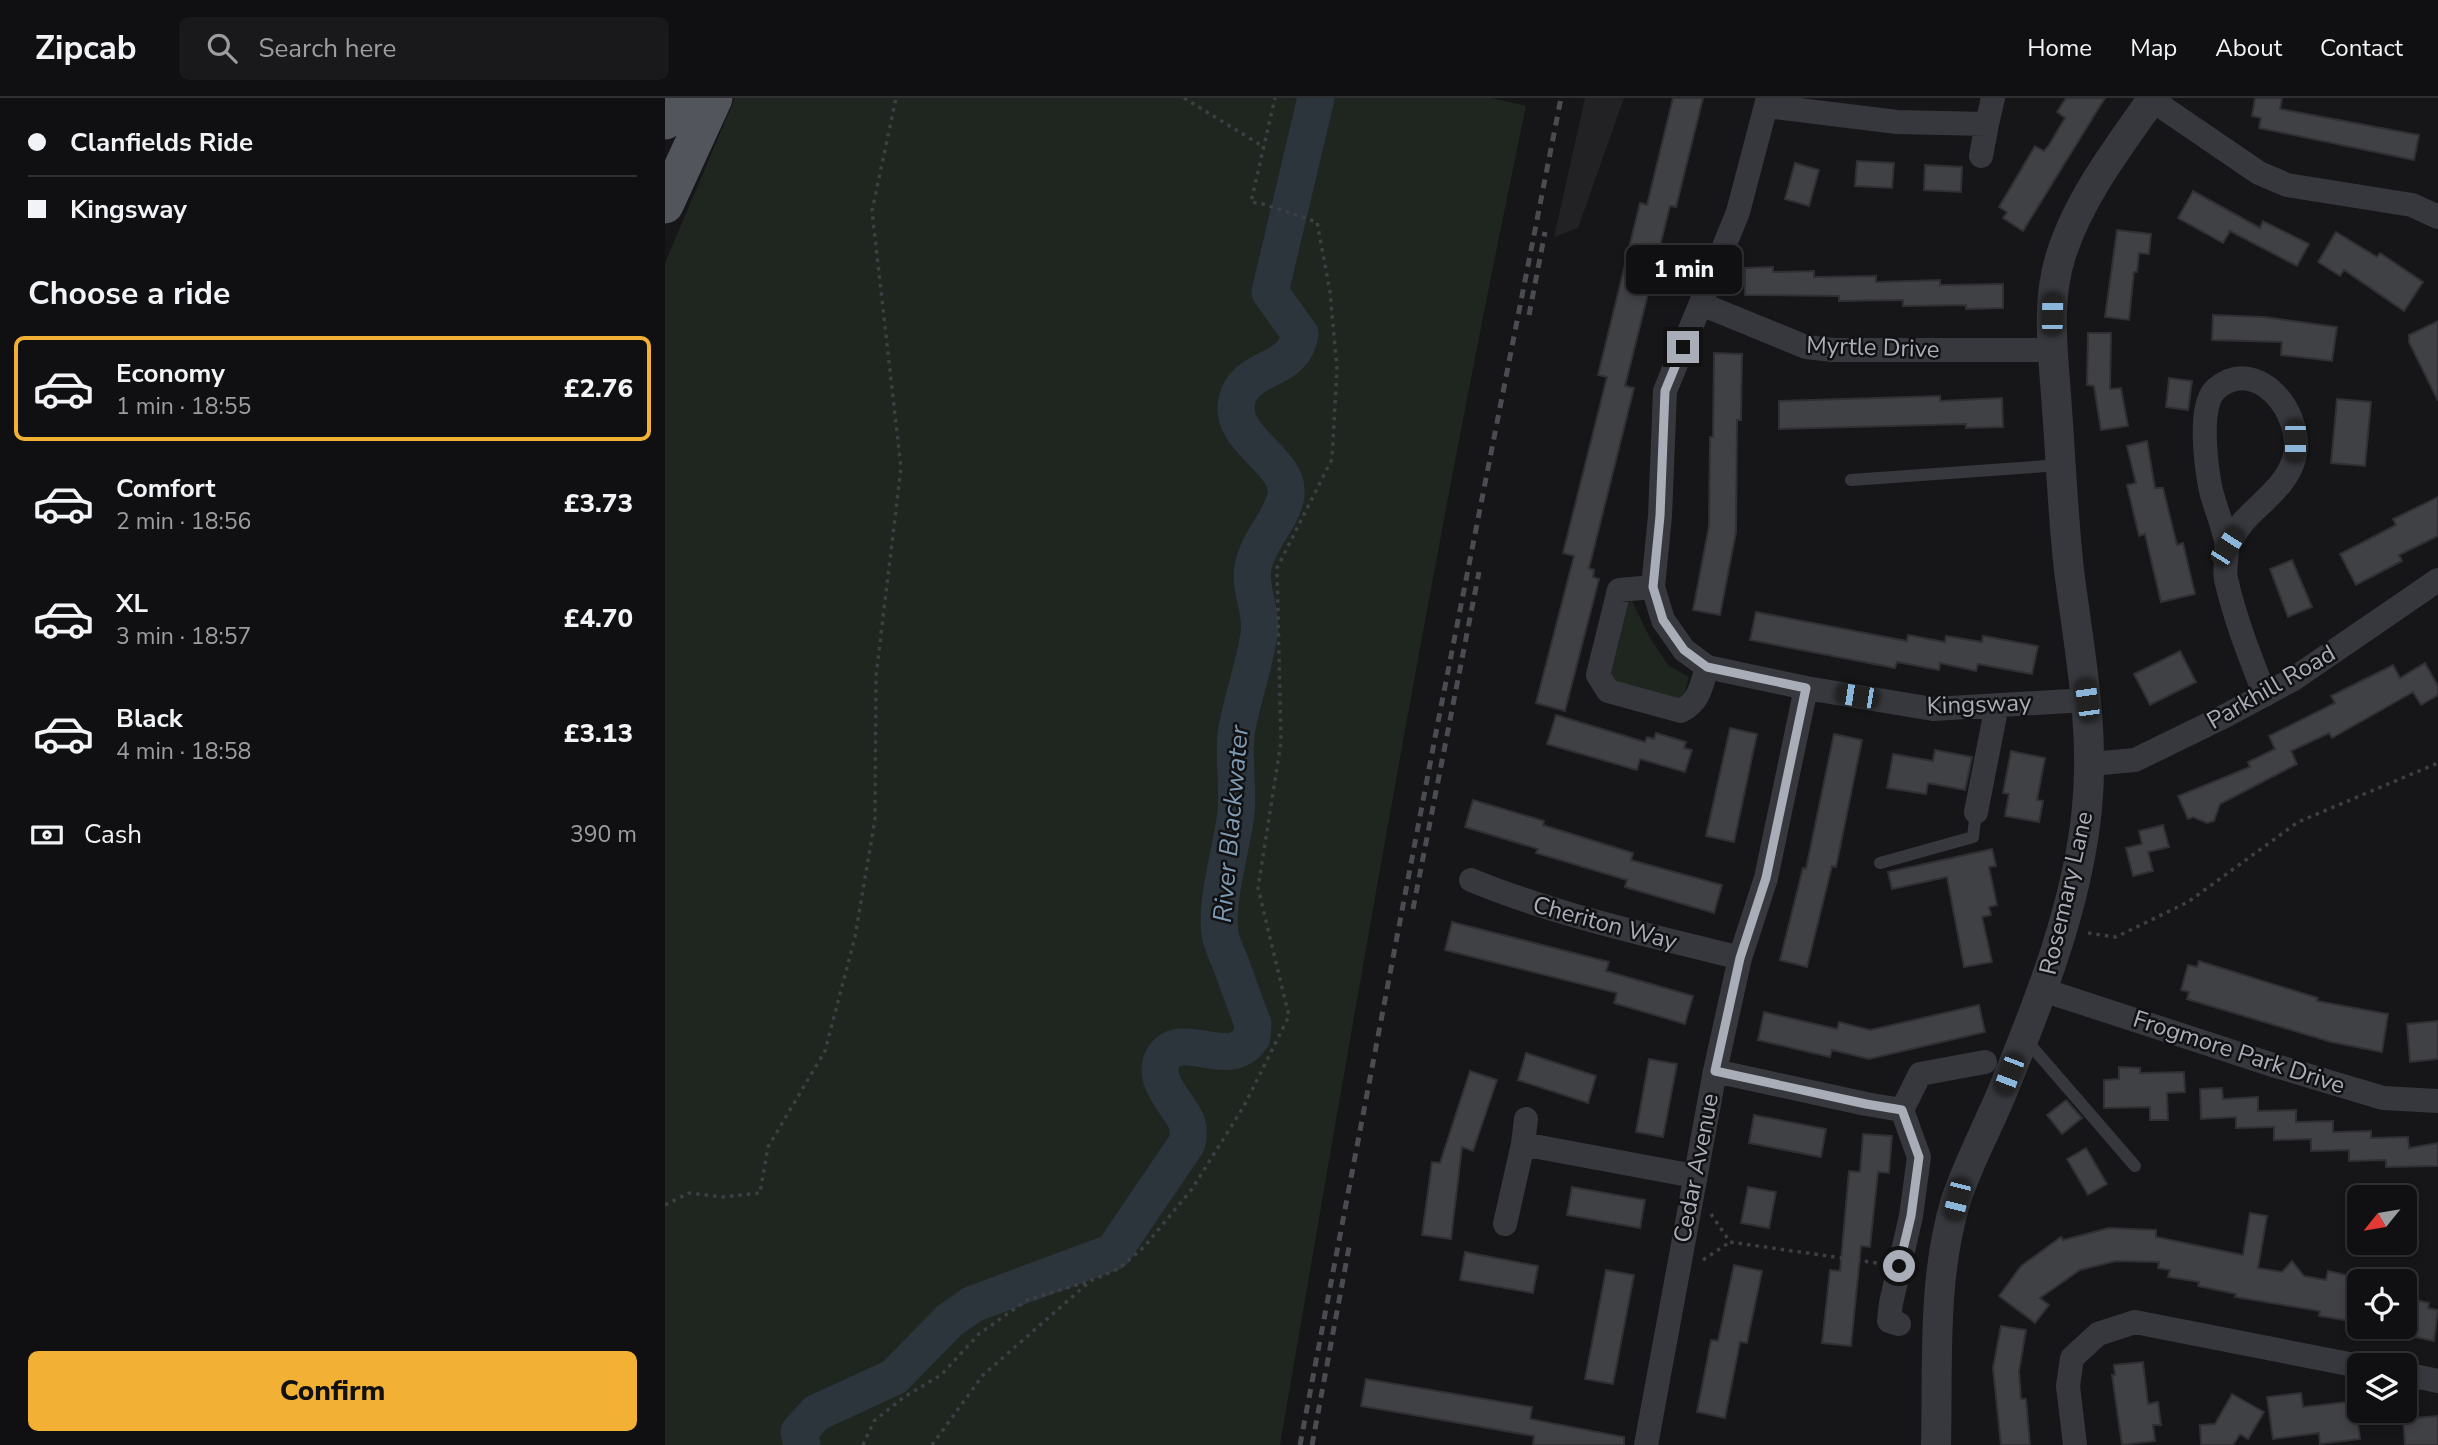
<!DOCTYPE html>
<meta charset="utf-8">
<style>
:root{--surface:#101012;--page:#19191b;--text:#f1f3f6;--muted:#9c9d9f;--line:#303032;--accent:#f2b134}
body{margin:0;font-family:"Nunito Sans",sans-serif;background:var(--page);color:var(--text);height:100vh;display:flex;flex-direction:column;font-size:26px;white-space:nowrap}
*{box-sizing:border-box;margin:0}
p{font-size:23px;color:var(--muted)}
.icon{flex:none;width:38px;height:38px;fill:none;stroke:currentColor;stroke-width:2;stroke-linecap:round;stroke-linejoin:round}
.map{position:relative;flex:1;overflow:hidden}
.side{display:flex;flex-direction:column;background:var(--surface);width:665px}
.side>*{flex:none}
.guide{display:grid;align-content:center;height:154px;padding:0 28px;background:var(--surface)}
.needle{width:46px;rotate:240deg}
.tools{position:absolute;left:1682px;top:1087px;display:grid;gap:14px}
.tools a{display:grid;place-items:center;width:70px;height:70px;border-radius:10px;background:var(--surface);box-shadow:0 4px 10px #0003,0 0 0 2px var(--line);font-size:35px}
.end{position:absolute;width:32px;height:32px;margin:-16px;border:9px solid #a8adb8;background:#111;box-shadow:0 0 0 4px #111}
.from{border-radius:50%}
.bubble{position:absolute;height:49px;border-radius:10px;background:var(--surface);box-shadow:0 4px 10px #0003,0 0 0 2px var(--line);font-size:23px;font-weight:800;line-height:49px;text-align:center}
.car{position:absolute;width:21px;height:42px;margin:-21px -10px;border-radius:9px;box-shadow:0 0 5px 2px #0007;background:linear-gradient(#222 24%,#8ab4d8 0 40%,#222 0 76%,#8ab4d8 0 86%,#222 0)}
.guide b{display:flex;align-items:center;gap:24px;height:66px;font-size:26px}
.guide b+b{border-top:2px solid var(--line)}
.guide i{width:18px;height:18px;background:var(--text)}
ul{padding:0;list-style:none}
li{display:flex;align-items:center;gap:21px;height:105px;margin:0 14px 10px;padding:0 14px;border:4px solid transparent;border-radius:10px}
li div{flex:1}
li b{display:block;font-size:26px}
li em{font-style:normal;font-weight:800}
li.on{border-color:var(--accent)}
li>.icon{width:63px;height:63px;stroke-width:1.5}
h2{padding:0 28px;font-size:32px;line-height:84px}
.pay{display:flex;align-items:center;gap:18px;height:77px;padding:0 28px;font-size:26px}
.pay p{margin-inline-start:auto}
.button{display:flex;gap:14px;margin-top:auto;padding:14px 28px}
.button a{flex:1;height:80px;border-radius:10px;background:var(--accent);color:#111;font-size:28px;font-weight:800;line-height:80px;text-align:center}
header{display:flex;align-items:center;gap:42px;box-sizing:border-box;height:98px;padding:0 35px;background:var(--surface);border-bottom:2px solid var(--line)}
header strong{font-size:33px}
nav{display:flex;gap:38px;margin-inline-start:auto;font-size:24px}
.search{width:490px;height:63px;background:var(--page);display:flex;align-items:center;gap:18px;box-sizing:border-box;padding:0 24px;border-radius:10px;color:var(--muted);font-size:26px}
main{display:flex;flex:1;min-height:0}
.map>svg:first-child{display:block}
.built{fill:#222225}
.green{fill:#1e261f}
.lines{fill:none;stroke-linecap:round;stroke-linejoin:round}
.river{stroke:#2c353c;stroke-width:37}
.building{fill:#404145;stroke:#303034;stroke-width:2}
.path{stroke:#3d3f44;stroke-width:3.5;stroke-dasharray:3.5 5;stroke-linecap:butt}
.service{stroke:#37383d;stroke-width:12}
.minor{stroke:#37383d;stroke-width:24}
.tertiary{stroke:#37383d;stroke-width:30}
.primary{stroke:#53555c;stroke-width:37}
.rail{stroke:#4a4c52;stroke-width:5;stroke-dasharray:9 7;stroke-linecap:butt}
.route{stroke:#a8adb8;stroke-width:9}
.labels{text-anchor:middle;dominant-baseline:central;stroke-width:5;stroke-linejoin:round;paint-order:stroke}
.street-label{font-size:24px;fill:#a8adb8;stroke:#111113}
.water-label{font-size:26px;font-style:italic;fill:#7f9bb3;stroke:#111113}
</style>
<header>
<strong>Zipcab</strong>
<div class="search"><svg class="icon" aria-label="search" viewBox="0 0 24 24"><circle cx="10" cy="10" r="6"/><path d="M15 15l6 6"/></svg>Search here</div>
<nav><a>Home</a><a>Map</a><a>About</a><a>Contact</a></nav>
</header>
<main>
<section class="side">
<div class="guide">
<b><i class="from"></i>Clanfields Ride</b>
<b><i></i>Kingsway</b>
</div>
<h2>Choose a ride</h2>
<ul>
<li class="on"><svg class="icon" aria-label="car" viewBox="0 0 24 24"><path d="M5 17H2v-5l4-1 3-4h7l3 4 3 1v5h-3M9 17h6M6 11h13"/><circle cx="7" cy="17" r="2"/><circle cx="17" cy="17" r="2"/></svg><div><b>Economy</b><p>1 min · 18:55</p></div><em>£2.76</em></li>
<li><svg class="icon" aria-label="car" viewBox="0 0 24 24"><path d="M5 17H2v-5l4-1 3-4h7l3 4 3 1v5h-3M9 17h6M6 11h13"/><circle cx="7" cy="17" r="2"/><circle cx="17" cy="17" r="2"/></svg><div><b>Comfort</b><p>2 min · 18:56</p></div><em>£3.73</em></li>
<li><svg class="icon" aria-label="car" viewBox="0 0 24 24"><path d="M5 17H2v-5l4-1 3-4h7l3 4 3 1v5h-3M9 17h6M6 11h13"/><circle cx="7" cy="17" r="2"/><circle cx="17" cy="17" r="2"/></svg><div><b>XL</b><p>3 min · 18:57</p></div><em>£4.70</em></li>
<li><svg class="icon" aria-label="car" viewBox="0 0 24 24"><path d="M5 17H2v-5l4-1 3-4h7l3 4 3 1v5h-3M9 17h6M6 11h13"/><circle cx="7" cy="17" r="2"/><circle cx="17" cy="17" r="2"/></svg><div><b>Black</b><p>4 min · 18:58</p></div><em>£3.13</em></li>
</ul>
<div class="pay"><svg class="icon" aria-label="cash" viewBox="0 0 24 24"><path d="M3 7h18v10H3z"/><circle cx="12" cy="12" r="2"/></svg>Cash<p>390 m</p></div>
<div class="button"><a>Confirm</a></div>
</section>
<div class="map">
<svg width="1773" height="1347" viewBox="0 0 1773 1347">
<rect width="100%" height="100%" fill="#161618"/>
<path class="built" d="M920,0h39l-46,130 -24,9z"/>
<path class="green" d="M70,0h757l34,8c-93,444 -169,892 -246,1339h-615v-1182z
M967,503l18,37 18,27 21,12 -7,25 -64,-15 -12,-13 16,-69z"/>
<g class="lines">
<path class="river" d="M137,1347l-3,-13 17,-19 78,-36 56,-57 23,-16 140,-52 74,-109c2,-8 2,-18 -3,-26 -10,-17 -32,-39 -21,-59 3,-6 11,-11 18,-11 25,-2 53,17 71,-10l1,-13c-8,-20 -15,-40 -22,-60 -4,-9 -9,-20 -11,-30 -5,-32 12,-87 16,-121 3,-28 -4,-57 1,-85 6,-31 17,-62 22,-93 4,-22 -10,-45 -6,-68 5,-27 29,-47 33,-72 5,-34 -59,-56 -49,-95 9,-36 57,-26 63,-66l-30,-42 46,-194"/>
</g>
<path class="building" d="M1008,0h30l-27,109 -6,-1 -45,180 9,2 -45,180 5,2 -1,7 6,2 -34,132 -29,-8 38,-147 -11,-3 44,-176 -9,-2 42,-172 7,2z
M1401,0h39l-82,133 -20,-13 4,-6 -8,-5 36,-61 9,5 5,-6 16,-27 -8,-6z
M1590,0h27l-2,11 139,26 -5,25 -155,-32 2,-10 -9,-2z
M1192,63l37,2 -2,25 -37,-2z
M1130,65l24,7 -10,36 -24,-7z
M1260,67l37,2 -1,25 -37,-2z
M1528,93l67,37 3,-7 46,23 -12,22 -67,-35 -7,12 -45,-25z
M1452,132l34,4 -2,20 -10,-1 -2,19h-3l-5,48 -24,-3z
M1671,134l41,25 3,-4 43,29 -19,29 -60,-41 -4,6 -22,-14z
M1108,169v5l41,-1v6l62,-1v6l64,-2v5l63,-1v24l-37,1v-4l-63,1v-6l-64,1v-5l-94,-1v-27z
M1548,217l51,2 73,10 -5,34 -51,-6 1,-13 -70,-2z
M1773,223v80l-29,-59v-7z
M1423,235h23l-1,56 11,-1 7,38 -27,4 -7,-44 -7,-1z
M1049,255l28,1 -1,66h-4l-1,112 -16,83 -27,-5 16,-84 1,-89h3z
M1504,280l23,3 -4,29 -22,-3z
M1275,298v5l62,-3 1,29 -37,1v-4l-187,5v-28z
M1672,301l34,3 -6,64 -34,-3z
M1482,343l8,47h8l14,57 6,-2 12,51 -34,8 -16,-68 -6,2 -12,-51 9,-2 -9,-37z
M1773,399v39l-39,19 3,6 -46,24 -16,-31 56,-29 -3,-6z
M1627,462l20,47 -24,10 -18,-48z
M1091,514l151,29 1,-6 37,7 1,-6 36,6 1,-6 55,10 -6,28 -54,-10 -2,7 -36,-8 -1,7 -42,-8 -2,6 -145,-28z
M1515,553l16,31 -46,23 -16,-31z
M1760,565l13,23v9l-17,10 -8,-13 -81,46 -3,-5 -38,18 6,13 -77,40 -6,17 -7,2 -14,-6 -5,2 -10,-23 72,-29 -2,-5 27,-13 -6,-13 66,-33 -4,-7 62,-31 7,13z
M891,617l89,27 2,-5 7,2 2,-6 30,9 -2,6 8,2 -7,22 -45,-13 -3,11 -90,-26z
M1065,630l27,6 -23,108 -28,-6z
M1169,636l28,6 -26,127 -4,-1 -25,101 -27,-7 23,-92 3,1z
M1270,652l37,7 -7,33 -37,-7 -2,11 -39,-6 6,-34 40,7z
M1346,653l34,7 -8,42 6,1 -4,21 -34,-6 4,-22 -6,-1z
M808,702l71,21 -1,4 90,28 -2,7 91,25 -8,28 -89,-26 2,-7 -91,-27 2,-4 -73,-22z
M1498,727l6,22 -21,5 5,19 -20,5 -7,-28 16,-4 -3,-13z
M1327,751l4,17 -7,1 8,38 -8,2 2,8 -9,2 10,45 -28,5 -17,-90 -55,12 -4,-17z
M787,824l157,40 -3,9 87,25 -8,28 -71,-21 3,-10 -172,-43z
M1534,863l119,37 -1,3 71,13 -6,38 -51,-10 -144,-43 2,-7 -8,-2 7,-25 9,2z
M1314,907l6,27 -116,27 -37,-9 -2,7 -72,-17 6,-28 73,17 2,-7 31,8z
M1773,923v38l-28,3 -3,-38z
M861,955l70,23 -8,27 -70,-23z
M984,961l28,5 -14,73 -27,-5z
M1454,969l21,1v5l44,-1 1,20 -18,1 1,27h-18v-13l-46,1v-28l15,-1z
M805,973l27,9 -24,71 -11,-4 -11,92 -29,-4 10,-73 8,1z
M1557,990l1,11 35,-2v14l38,-1v12l37,-1v11l38,-1v7l37,-1 1,11 29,-5v23l-52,1v-7l-37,1v-11l-38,1v-12l-37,1v-13l-38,1v-11l-35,2 -1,-30z
M1401,1002l16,18 -20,16 -15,-19z
M1089,1017l72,14 -5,28 -72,-14z
M1198,1036l29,2 -3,37 -11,-1 -8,75 -9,-1 -10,100 -29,-3 8,-73 10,1 9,-100 11,1z
M1421,1050l21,36 -19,11 -21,-36z
M907,1089l73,13 -5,28 -73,-13z
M1083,1089l28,5 -7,36 -28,-5z
M1585,1115l17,3 -9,52 24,4 10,-11 12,15 22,4 2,-9 32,7 -9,43 -32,-5 1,-5 -85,-14 1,-3 -38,-8 1,-4 -31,-5 2,-7 -12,-2 1,-6 -43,-1 -36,9 -40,28 9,7 -14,18 -36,-27 22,-30 40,-29 2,3 46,-12 47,2v7l87,18z
M800,1154l73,14 -5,27 -73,-13z
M1069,1167l28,6 -15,72 -7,-1 -15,76 -28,-6 14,-72 7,1z
M941,1172l28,5 -21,109 -28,-5z
M1743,1200l21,5 -1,5 10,2 -4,31 -33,-7 1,-8h3z
M1336,1228l25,4 -7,41 2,28h5l4,46h-29l-8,-77z
M1478,1264l5,42 10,-2 3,23h-8l2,16 -33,4 -10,-70h3l-1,-10z
M701,1281l166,28 -2,12 94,18v8h-91l1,-9 -173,-30z
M1636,1295l2,14 52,-6 5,38 -40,5 -1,-11 -46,6 -6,-42z
M1567,1296l32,18 -16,27 -8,-5 -7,11h-32l-1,-20 15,-1z
M1773,1318v29h-33l-2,-26z"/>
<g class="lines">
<path class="path" d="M519,0l80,49
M1423,835l28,4 72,-35 110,-80 140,-59
M0,1107l24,-12 33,4 38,-4 8,-46 57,-96 30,-114 20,-118 1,-143 25,-208 -29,-257 24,-113
M1046,1116l19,28 147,21
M1038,1162l27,-18
M198,1347l11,-24 30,-24 37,-22 38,-41 48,-34 63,-19 28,-12 26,-22 48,-58 52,-83 45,-90 -31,-128 23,-146 -4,-174 55,-109 5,-90 -7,-77 -13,-70 -54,-18 -12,-2 24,-104
M267,1347l51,-70 105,-92"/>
<path class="service" d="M1186,382l210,-15
M1215,765l93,-26 3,-25
M1361,942l109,126"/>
<path class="minor" d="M1103,0l-30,114 -73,179 -5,125 -7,71 10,33 21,30 23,17 99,21 127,21 154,-9
M1487,2l107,73 28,12 125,20 26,12
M1102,8l130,16 90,2 6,-26
M1316,58l6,-32
M1036,206l105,43 27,3h220
M1562,449c5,-9 10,-18 17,-26 18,-20 46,-38 51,-67 8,-41 -38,-100 -79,-65 -18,15 -10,75 -6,97 4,21 15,41 17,62 0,10 -3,21 -1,31 9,40 24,78 39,116
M988,489l-34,3 -21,85 10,16 73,20c19,-10 20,-25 26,-44
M1425,666l45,-4 90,-44 67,-36 146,-100
M1311,714l21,-107
M806,782c87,36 179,55 269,78
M1378,892l233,76 107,32 55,3
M1050,973l151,33 36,6 17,47 -8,59 -20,87 -2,18 10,3
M1237,1012l18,-36 65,-12
M858,1046l3,-25
M840,1126l18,-80 171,32
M1740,1276l33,7
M981,1347l69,-374 25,-113 26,-80 40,-190
M1410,1347l-7,-59 4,-28 26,-24 37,-12 224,44"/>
<path class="tertiary" d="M1271,1347c2,-80 -4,-167 20,-245 12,-37 32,-73 47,-110 36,-88 75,-186 84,-282 8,-81 -8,-158 -18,-238 -6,-53 -8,-107 -12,-161 -3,-51 -12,-104 4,-154 18,-57 58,-109 92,-157"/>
<path class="primary" d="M0,23l10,-23
M0,107l49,-107"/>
<path class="rail" d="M864,217l16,-83
M748,811l66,-337
M635,1347l138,-723 123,-624
M647,1347l38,-203"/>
</g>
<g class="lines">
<path class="route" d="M1018,249l-18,44 -5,125 -7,71 10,33 21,30 23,17 99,21 -40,190 -26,80 -25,113 151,33 36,6 17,47 -8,59 -12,50"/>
</g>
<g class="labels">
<g class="street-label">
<text transform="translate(1208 249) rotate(2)">Myrtle Drive</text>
<text transform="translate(1606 589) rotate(-30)">Parkhill Road</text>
<text transform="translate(1314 606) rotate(-2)">Kingsway</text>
<text transform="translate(1401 795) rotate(-77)">Rosemary Lane</text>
<text transform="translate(940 825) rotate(15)">Cheriton Way</text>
<text transform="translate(1574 954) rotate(18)">Frogmore Park Drive</text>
<text transform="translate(1031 1070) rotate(-79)">Cedar Avenue</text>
</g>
<g class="water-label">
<text transform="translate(566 726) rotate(-85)">River Blackwater</text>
</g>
</g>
</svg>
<div class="tools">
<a><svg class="needle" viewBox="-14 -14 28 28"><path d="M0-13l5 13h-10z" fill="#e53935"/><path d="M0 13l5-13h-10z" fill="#9c9d9f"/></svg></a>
<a><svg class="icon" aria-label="locate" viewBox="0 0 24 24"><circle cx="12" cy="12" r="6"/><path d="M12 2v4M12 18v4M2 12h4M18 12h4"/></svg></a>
<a><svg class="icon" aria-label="layers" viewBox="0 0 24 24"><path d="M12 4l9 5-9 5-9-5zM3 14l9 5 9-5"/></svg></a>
</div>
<i class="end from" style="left:1234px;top:1168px"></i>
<i class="end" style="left:1018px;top:249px"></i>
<div class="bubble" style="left:961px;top:147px;width:116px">1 min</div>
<i class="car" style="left:1387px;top:216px;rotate:1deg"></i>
<i class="car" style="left:1630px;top:343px;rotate:180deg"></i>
<i class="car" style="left:1562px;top:449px;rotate:33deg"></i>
<i class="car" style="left:1192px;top:598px;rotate:279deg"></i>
<i class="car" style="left:1422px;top:602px;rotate:352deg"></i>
<i class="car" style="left:1344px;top:976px;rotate:201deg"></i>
<i class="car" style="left:1292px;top:1101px;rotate:194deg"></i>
</div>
</main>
